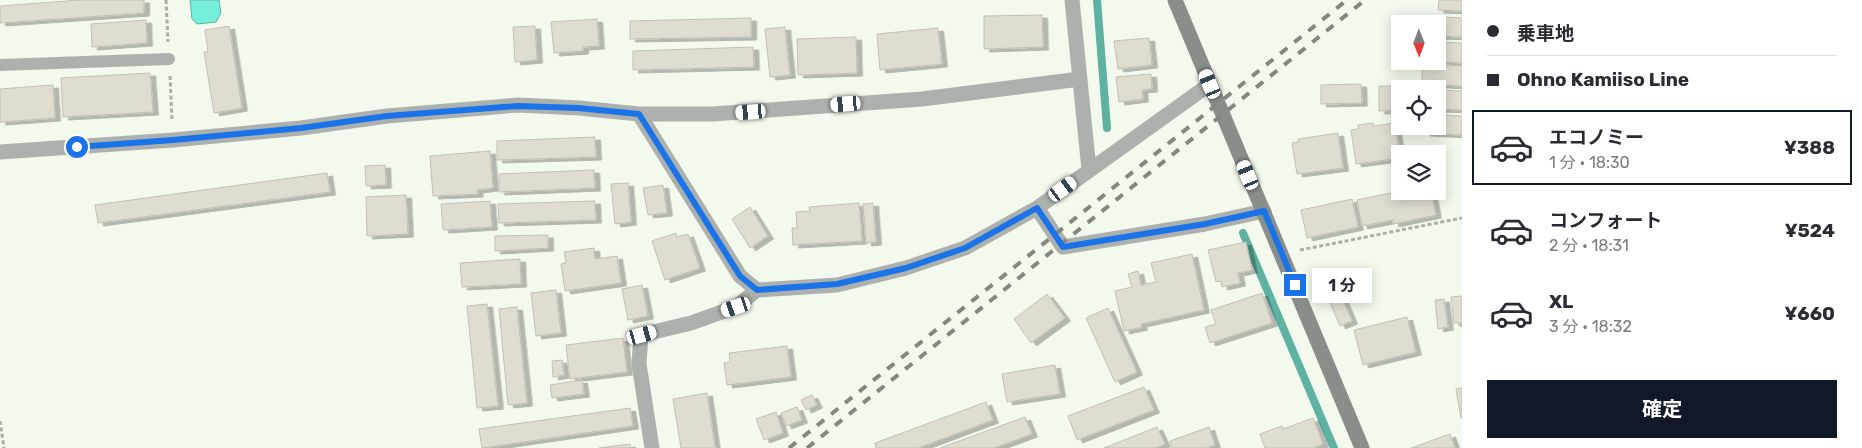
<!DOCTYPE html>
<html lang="ja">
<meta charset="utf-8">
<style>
:root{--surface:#fff;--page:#f2f2f3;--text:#2b2b33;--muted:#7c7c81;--line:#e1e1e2;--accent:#111827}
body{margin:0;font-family:Rubik,"Noto Sans JP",sans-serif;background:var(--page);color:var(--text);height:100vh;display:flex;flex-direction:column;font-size:19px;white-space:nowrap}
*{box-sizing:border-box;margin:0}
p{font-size:16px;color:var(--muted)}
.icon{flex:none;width:28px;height:28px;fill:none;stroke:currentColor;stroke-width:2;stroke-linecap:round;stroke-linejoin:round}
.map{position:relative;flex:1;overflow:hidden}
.sheet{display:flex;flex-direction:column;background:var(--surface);width:400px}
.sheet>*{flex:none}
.top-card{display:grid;align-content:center;height:110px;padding:0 25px;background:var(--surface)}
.needle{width:32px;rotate:179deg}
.tools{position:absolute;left:1391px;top:15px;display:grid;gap:10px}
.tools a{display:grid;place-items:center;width:55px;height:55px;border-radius:0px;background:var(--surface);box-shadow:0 2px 12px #0003;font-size:25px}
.end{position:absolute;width:22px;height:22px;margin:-11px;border:6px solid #1a73e8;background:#fff;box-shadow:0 0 0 2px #fff}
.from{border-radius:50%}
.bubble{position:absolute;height:35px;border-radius:0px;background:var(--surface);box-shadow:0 2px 12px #0003;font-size:16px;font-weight:700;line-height:35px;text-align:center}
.car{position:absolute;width:15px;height:30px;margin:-15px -8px;border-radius:6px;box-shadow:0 0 4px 1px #0007;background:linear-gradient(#fff 24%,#345 0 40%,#fff 0 76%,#345 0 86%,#fff 0)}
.top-card b{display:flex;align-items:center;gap:18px;height:48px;font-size:19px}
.top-card b+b{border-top:1px solid var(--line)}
.top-card i{width:12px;height:12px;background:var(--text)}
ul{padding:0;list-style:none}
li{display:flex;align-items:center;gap:15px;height:75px;margin:0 10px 8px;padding:0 15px;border:2px solid transparent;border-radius:0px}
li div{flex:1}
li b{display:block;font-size:19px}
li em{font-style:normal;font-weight:700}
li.on{border-color:var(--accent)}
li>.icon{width:45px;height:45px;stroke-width:1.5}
.button{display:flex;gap:10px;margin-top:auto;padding:10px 25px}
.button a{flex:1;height:58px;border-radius:0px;background:var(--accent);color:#fff;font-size:20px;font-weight:700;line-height:58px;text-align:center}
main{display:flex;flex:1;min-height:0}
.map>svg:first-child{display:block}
.water{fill:#76efda;stroke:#5db2a2}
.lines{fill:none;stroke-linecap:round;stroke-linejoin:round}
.stream{stroke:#5db2a2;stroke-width:8}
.building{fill:#dfdcd0;stroke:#c2c0b4;filter:url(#shadow)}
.path{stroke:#abaea5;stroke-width:3;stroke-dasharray:4 2.5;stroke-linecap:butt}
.lane{stroke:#acb1ad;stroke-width:12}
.street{stroke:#acb1ad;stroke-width:15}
.secondary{stroke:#888f8a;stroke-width:15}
.rail{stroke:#84877f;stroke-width:4;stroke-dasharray:9 9;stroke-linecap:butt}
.route{stroke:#1a73e8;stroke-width:6}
</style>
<main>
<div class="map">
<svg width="1462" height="448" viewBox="0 0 1462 448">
<defs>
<filter id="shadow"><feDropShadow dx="5.5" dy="3" stdDeviation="0" flood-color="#0004"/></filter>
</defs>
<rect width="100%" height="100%" fill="#f4f9ed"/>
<path class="water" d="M190,0h29l2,13 -5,9 -19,2 -5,-5z"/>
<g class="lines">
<path class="stream" d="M1097,0l10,128
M1243,233l91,215"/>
</g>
<path class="building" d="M80,0h64v13l-144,10v-17z
M1439,0h23v11l-24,-1z
M1042,15l1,32 -59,2v-33z
M1419,16l43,2v19l-24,-1v-12h-19z
M751,18v19l-121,2v-18z
M597,19l2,27 -16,1v4l-29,2 -3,-31z
M146,20l1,23 -55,4 -1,-23z
M229,26l13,82 -28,5 -10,-61h4l-3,-22z
M535,26l2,34 -22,2 -2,-35z
M785,27l5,48 -20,2 -5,-48z
M938,28l4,36 -62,6 -3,-36z
M856,37l1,36 -59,2 -1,-36z
M1149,38l3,27 -34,4 -4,-28z
M1438,42l24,1v20l-32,-2h8z
M753,47l1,20 -121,3v-19z
M1422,64l40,2v20l-40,-2z
M150,73l3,39 -90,5 -2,-39z
M1151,74l1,15 -10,1 1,9 -24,3 -3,-25z
M1361,84l1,19 -41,1v-19z
M53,85l2,33 -55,4v-33z
M1379,86h21v24l-21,1z
M1438,90l24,1v19l-24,-1z
M1438,115l24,1v19l-37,-2v-7h13z
M1373,123v3l22,-3 5,35 -44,6 -5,-34 7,-1v-4z
M1338,133l5,35 -46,6 -5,-31 6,-1v-3z
M595,137l1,20 -99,3v-19z
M490,151l3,37 -16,2 1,4 -45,2 -3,-40z
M385,165l1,20 -20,1 -1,-20z
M594,170l1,18 -96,4v-18z
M327,173l3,19 -232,31 -3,-18z
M628,183l3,39 -16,2 -4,-40z
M663,185l4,28 -19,2 -5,-27z
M1400,191h31l5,24 -43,9v-4l-31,6 -5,-26z
M406,195l2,39 -41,2 -1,-39z
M1352,199l6,28 -51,11 -6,-28z
M490,201l2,26 -49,3 -2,-26z
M595,201l1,19 -97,3 -1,-19z
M859,203l3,38 -69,4 -1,-17h5l-1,-16 14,-1 -1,-4z
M873,203l3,39 -10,1 -3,-39z
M750,207l18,29 -18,12 -18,-29z
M676,233l1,4 11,-3 12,34 -35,12 -13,-39z
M548,235v13l-53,3v-15z
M1246,242l6,28 -14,3 2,10 -18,4 -1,-6 -5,1 -8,-32z
M594,248l1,11 22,-3 4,27 -56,8 -4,-27 5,-1 -2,-11z
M1192,254l12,56 -63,14 1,3 -18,4 -9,-40 17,-4 -4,-13 10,-3 3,14 15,-3 -5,-19z
M520,259l1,25 -59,3 -2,-24z
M1348,275l4,9 -24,9 -4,-8z
M642,285l6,31 -20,4 -6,-31z
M556,290l5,43 -25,3 -5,-43z
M1262,293l10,30 -62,20 -5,-16 11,-3 -5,-14z
M1047,294l18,24 -34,25 -17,-24z
M1341,295l11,26 -12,5 -11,-26z
M1462,296v27h-8l-3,-26z
M1444,299l4,28 -10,2 -3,-29z
M487,304l11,102 -21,2 -10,-102z
M517,307l10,96 -19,2 -9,-96z
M1108,308l29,64 -22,10 -29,-64z
M1407,317l9,35 -53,13 -9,-35z
M623,338l4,34 -57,7 -4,-34z
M787,346l4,31 -64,8 -3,-22 6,-1 -1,-9z
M562,360l2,15 -11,2 -1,-16z
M1055,365l5,29 -53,8 -5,-28z
M582,380l2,14 -32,4 -2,-13z
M1144,387l10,23 -77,30 -9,-24z
M1462,388v30h-1l-5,-29z
M707,393l8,55h-34l-8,-49z
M812,395l5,10 -11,5 -5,-10z
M986,402l7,18 -75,28h-42l-1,-5z
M797,407l5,13 -16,6 -5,-13z
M630,408l3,18 -151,22 -3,-19z
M776,412l7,21 -19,7 -8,-21z
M1025,417l7,17 -38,14h-54z
M1313,418l10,26 -9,4h-49l-5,-14 22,-8 1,3z
M1157,427l8,17 -10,4h-51z
M1209,427l6,18 -9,3h-34l-2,-7z
M1450,434l5,14h-44z
M630,444l1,4h-32z"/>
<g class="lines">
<path class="path" d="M166,0l2,42
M170,76l2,44
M1300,250l162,-32
M0,421l4,27"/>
<path class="lane" d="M0,65l169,-6"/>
<path class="street" d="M1072,0l17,170
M639,114l101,162 17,14 80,-5 69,-17 59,-20 72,-40 173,-124
M0,152l173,-12 128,-12 86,-12 131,-11 61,3 60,6h74l209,-15 158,-20
M1037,208l26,39 142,-23 59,-13
M652,448l-13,-84 2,-29 50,-12 45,-16 21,-17"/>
<path class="secondary" d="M1175,0l187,448"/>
<path class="rail" d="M789,448l558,-448
M807,448l558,-448"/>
</g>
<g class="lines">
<path class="route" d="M77,147l96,-7 128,-12 86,-12 131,-10 60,2 61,6 101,162 17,14 80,-6 69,-16 59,-20 72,-40 26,39 142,-23 59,-13 31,74"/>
</g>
</svg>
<div class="tools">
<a><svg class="needle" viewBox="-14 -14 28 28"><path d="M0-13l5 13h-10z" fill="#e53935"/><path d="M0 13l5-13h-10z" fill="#7c7c81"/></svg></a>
<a><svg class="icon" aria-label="locate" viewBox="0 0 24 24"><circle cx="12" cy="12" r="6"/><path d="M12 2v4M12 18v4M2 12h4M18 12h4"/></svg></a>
<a><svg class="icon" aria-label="layers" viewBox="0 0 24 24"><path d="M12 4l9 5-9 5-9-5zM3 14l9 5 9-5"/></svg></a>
</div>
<i class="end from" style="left:77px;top:147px"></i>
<i class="end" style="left:1295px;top:285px"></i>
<div class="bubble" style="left:1312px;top:268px;width:60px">1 分</div>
<i class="car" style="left:1210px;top:84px;rotate:337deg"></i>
<i class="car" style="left:846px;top:104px;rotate:265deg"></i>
<i class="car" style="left:751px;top:112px;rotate:266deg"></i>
<i class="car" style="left:1248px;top:175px;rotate:337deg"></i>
<i class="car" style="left:1063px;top:189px;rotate:54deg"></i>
<i class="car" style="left:736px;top:307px;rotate:251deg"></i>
<i class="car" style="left:642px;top:335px;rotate:75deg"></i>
</div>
<section class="sheet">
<div class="top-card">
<b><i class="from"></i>乗車地</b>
<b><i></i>Ohno Kamiiso Line</b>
</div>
<ul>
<li class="on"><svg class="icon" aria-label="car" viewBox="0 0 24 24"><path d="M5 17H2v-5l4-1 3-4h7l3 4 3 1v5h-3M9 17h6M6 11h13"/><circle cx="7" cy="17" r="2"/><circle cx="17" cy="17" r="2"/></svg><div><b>エコノミー</b><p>1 分 · 18:30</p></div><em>¥388</em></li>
<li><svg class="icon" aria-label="car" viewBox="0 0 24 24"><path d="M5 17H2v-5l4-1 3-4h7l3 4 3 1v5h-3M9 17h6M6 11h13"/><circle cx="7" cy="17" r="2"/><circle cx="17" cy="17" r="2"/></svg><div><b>コンフォート</b><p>2 分 · 18:31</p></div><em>¥524</em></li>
<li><svg class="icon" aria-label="car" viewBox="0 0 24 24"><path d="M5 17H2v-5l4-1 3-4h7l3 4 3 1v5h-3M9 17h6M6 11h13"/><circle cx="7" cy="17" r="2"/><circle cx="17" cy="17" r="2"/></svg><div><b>XL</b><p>3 分 · 18:32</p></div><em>¥660</em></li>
</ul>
<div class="button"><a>確定</a></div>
</section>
</main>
